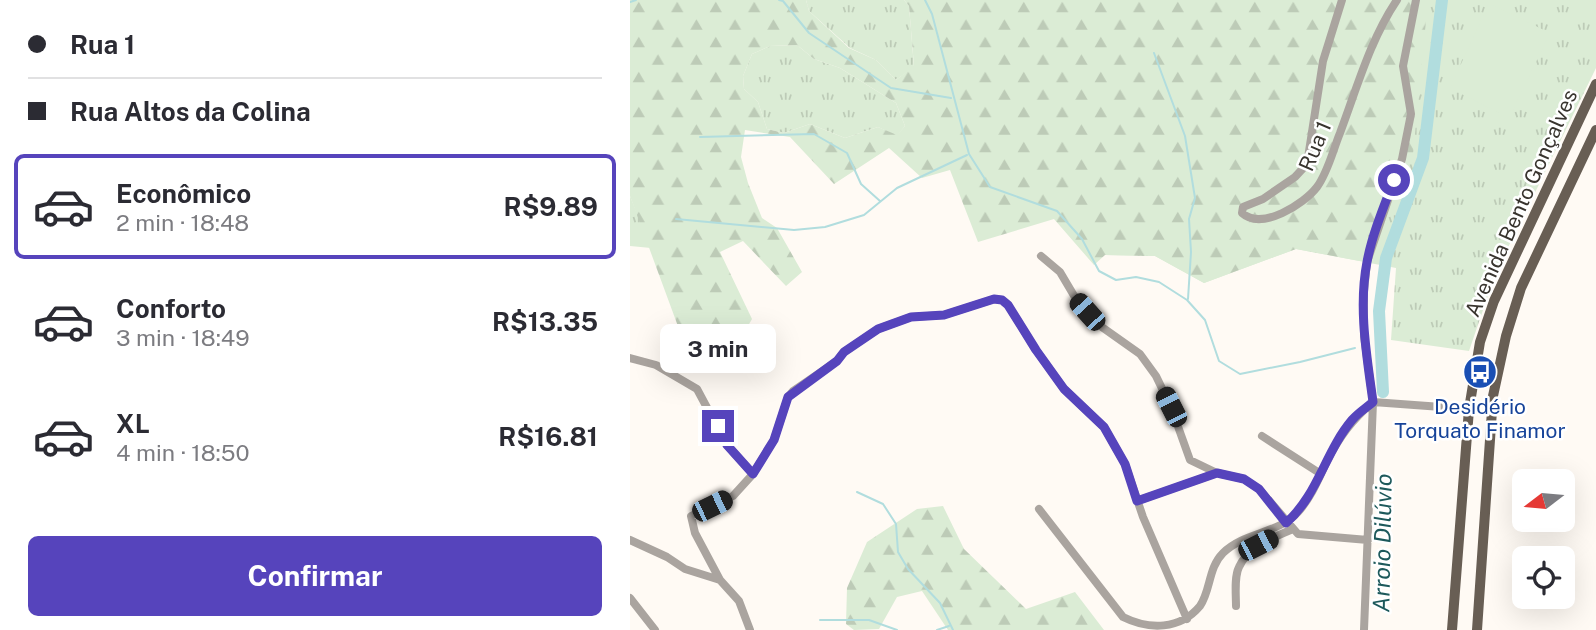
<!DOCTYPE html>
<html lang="pt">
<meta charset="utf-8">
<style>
:root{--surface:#fff;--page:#f2f2f3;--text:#2b2b33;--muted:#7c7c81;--line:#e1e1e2;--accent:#5644bc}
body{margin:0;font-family:"Public Sans",sans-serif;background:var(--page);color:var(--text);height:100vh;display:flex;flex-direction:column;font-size:26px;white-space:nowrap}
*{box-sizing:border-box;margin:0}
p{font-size:23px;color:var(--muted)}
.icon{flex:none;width:38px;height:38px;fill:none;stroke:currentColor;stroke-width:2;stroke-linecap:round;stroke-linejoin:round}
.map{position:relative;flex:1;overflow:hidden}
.panel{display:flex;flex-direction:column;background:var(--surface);width:630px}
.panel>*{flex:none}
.top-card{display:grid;align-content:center;height:154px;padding:0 28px;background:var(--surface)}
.needle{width:46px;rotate:254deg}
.fabs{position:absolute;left:882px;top:469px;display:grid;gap:14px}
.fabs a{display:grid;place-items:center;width:63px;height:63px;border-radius:10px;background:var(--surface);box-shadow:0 7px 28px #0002;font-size:35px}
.end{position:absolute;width:32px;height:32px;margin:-16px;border:9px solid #5644bc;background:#fff;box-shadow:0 0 0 4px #fff}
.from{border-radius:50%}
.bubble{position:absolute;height:49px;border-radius:10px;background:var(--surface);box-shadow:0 7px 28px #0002;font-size:23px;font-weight:700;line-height:49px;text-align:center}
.car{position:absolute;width:21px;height:42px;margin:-21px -10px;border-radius:9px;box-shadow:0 0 5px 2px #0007;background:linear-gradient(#222 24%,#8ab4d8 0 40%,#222 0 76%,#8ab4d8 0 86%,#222 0)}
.top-card b{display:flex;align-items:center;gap:24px;height:66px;font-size:26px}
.top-card b+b{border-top:2px solid var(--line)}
.top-card i{width:18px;height:18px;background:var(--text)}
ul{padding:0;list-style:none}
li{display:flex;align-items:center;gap:21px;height:105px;margin:0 14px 10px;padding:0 14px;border:4px solid transparent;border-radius:10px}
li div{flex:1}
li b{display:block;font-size:26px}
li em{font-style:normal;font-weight:700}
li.selected{border-color:var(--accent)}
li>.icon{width:63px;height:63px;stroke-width:1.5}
.cta{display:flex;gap:14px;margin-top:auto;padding:14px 28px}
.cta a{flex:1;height:80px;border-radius:10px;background:var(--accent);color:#fff;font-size:28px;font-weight:700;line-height:80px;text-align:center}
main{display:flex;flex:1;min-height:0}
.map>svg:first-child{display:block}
.grass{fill:url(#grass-tufts)}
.forest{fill:url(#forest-firs);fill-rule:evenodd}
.pitch{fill:#dbecd5}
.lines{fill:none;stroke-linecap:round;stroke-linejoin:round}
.stream{stroke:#b1ddde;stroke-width:2}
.river{stroke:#b1ddde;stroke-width:12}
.minor{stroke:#aaa49f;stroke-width:8}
.major{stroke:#685e54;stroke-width:10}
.route{stroke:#5644bc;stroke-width:9}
.labels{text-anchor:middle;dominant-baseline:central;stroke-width:5;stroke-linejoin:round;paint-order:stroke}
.street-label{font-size:21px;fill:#38342e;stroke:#fff}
.transit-label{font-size:21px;fill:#164399;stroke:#fff}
.water-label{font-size:23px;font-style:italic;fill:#1d595b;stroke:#fff}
</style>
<main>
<section class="panel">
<div class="top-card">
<b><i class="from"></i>Rua 1</b>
<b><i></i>Rua Altos da Colina</b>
</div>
<ul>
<li class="selected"><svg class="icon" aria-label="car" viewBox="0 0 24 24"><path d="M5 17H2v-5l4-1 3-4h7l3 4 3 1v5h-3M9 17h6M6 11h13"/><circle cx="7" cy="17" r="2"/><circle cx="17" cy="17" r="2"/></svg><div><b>Econômico</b><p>2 min · 18:48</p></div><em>R$9.89</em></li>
<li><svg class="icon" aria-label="car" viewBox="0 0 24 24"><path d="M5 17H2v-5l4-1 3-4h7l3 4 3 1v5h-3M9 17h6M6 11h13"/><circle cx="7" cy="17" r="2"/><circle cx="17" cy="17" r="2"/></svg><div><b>Conforto</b><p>3 min · 18:49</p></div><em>R$13.35</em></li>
<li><svg class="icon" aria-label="car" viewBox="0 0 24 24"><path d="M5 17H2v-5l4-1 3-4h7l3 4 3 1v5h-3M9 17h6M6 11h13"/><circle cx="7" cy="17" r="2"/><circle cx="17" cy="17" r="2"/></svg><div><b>XL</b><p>4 min · 18:50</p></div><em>R$16.81</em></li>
</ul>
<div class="cta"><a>Confirmar</a></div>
</section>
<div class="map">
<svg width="966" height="630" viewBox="0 0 966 630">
<defs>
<pattern id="grass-tufts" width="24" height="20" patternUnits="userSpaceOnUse" patternTransform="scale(1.75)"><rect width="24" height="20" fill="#dbecd5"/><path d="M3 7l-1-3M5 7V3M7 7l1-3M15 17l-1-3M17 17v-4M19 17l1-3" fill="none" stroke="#bdcbb7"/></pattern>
<pattern id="forest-firs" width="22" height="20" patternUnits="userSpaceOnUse" patternTransform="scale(1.75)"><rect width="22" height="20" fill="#dbecd5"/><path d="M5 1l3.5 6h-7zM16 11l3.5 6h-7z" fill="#bdcbb7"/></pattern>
</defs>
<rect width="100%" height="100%" fill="#fffaf4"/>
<path class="grass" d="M176,0h98l5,6 5,61 -18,13 -20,-20 -26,-12 -41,-37z
M304,0h662v68l-100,204 -27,79 -78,-11 5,-72 -100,-19 -92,34 -49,-27 -50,-1z
M167,45l17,14 26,9 56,35 9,23 -8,10 -19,-9 -33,11 -35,-14 -26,9 -17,-4 -9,-27 -14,-13 -1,-13 9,-22 18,-8z
M0,196l21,52 -21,-2z"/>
<path class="forest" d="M0,0h176l3,11 40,37 27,12 20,20 18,-14 -5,-60 -5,-6h524l-15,154 -28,58 -5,28 -15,-7 -5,28 -64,-12 -92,34 -49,-27 -50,-1 -11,10 -40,-46 -76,23 -28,-72 -28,8 -33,-30 -55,36 -44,-47 -45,-7 -4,27 7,26 14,35 15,10 25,44 -16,14 -43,-45 -23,11 32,67 -18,31 -55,-21 -49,-133zM167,45l17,14 26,9 56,35 9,23 -8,9 -19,-8 -33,11 -35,-14 -26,9 -17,-4 -9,-27 -14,-13 -1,-13 9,-22 18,-8z
M313,506l21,43 62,60 49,-17 29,38h-156l-26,-39 -25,6 -18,32 -25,1 -8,-6 1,-36 20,-46 50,-33z"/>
<path class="pitch" d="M859,3l61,30 -41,85 -59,-30z"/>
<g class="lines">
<path class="stream" d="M149,0l4,1 26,32 82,55 60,10
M295,0l7,14 37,140 21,33 67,24 25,28 17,32 17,9 20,-3 23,5 28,18 18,20 14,41 21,13 60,-12 55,-14
M0,2l6,-2
M524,53l31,83 10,62 -6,21 2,33 -3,47
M70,137l114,-3 33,19 14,31 19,17
M46,219l118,11 31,-3 39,-12 33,-27 70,-33
M227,492l26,12 13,20 2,28 10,17 32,34 13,27
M190,620h49l28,10
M307,630l12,-4"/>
<path class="river" d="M753,392l-4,-81 7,-53 37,-100 19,-158"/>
<path class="minor" d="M712,0l-19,61 -16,103 -12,13 -32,22 -20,8 -1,6c20,18 62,-9 75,-26 11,-15 16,-37 23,-54 17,-45 30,-93 57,-133
M411,256l19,16 16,27 23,26 41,29 16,22 15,31 19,53 27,13 27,6 15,10 39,45 70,6
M0,358l26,7 41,24 30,56 26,29
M632,436l59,38
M507,501l80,-28
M409,509l84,108c26,13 57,13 77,-11 11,-16 8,-38 23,-53 21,-21 55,-19 75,-41 13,-14 21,-34 29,-51 13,-25 25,-41 46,-59l96,7
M0,540l37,17 18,12 35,11 19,21 11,29
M90,580l-25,-47 -4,-17 42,-20 20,-22 21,-34 14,-43 5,-6 44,-30 7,-9 34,-23 33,-12 33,-2 50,-16 8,1 6,5 28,45 28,39 40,38 21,37 18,53 44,102
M0,598l25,32
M606,606c0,-11 -2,-29 3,-39 9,-20 35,-30 54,-38
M734,630l9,-228 -9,-66v-45l3,-29 35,-103 9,-45 -8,-48 13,-66"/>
<path class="major" d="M822,630l17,-221 11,-67 14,-41 102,-217
M847,630l16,-234 13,-60 15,-48 75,-158"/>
</g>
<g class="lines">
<path class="route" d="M88,426l9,19 26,29 21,-34 14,-43 49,-36 7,-9 34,-23 33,-12 33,-2 50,-16 8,1 6,5 28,45 28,39 40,38 21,37 12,37 80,-28 27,6 15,10 27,34c32,-28 39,-71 66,-103 6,-7 14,-12 21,-18 -6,-45 -15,-94 -6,-140 5,-27 17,-56 27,-82"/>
</g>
<defs>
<g id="bus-disc" transform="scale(1.75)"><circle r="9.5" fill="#1a4fb4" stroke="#fff"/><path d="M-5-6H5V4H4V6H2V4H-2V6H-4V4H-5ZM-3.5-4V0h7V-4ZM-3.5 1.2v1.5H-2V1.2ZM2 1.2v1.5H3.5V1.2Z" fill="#fff"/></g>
</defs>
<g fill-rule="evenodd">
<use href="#bus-disc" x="850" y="372"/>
</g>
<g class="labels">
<g class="street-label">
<text transform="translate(685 146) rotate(-67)">Rua 1</text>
<text transform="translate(891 203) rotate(-66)">Avenida Bento Gonçalves</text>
</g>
<g class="transit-label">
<text x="850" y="406">Desidério<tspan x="850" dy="24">Torquato Finamor</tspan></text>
</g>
<g class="water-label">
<text transform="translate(752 543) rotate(-89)">Arroio Dilúvio</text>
</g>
</g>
</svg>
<div class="fabs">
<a><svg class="needle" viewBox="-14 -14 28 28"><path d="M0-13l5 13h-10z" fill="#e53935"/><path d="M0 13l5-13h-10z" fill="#7c7c81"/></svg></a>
<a><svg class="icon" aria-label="locate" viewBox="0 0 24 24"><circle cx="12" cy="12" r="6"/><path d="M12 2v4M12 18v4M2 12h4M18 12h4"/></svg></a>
</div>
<i class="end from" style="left:764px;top:180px"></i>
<i class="end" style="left:88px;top:426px"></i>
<div class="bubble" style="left:30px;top:324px;width:116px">3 min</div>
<i class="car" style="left:457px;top:312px;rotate:318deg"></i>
<i class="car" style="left:541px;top:407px;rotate:333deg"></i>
<i class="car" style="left:82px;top:506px;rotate:64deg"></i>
<i class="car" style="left:628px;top:545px;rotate:63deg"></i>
</div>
</main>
